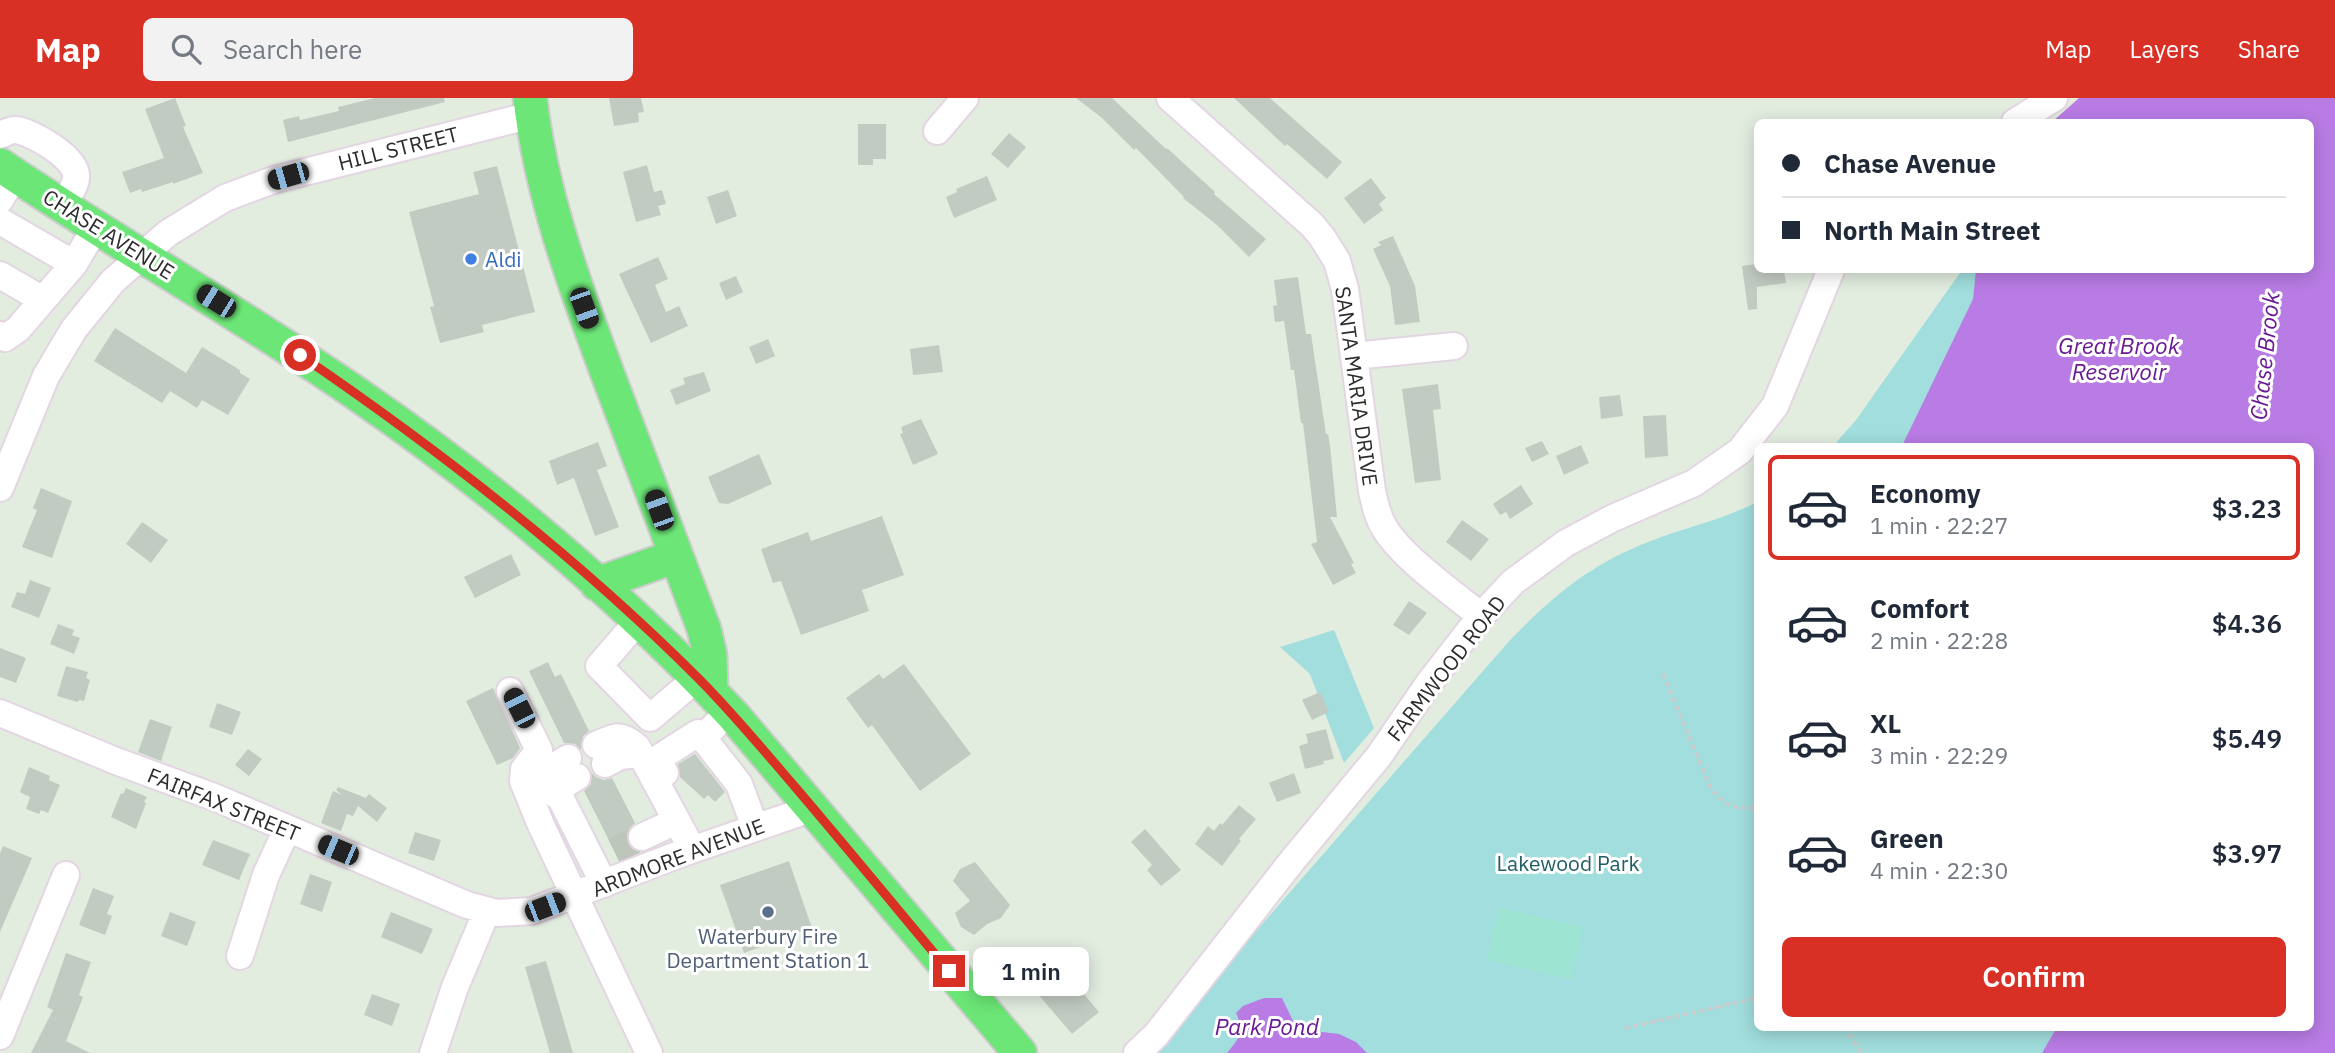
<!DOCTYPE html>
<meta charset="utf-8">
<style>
:root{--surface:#fff;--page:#f2f2f3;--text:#1f2937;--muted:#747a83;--line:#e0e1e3;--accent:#d93025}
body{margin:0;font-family:"IBM Plex Sans",sans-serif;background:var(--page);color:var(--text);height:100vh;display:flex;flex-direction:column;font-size:26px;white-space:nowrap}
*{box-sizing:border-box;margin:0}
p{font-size:23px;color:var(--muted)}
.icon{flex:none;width:38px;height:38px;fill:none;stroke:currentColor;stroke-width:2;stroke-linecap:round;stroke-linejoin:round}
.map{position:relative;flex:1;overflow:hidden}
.side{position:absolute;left:1754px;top:345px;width:560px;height:588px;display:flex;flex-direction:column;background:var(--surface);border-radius:10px;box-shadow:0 4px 18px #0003}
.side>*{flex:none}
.hud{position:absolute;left:1754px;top:21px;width:560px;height:154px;border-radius:10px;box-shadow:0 4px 18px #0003;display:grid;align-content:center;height:154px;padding:0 28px;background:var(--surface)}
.end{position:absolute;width:32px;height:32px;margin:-16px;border:9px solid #d93025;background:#fff;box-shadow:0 0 0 4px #fff}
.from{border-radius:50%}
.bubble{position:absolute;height:49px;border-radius:10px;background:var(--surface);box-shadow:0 4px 18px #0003;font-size:23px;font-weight:600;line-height:49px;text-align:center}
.car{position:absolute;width:21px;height:42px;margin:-21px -10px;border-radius:9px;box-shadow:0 0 5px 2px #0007;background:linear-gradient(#222 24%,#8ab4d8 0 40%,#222 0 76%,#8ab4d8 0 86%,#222 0)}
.hud b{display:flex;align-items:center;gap:24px;height:66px;font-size:26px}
.hud b+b{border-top:2px solid var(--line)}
.hud i{width:18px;height:18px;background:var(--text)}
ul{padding:12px 0 0;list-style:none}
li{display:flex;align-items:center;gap:21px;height:105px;margin:0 14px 10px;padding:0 14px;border:4px solid transparent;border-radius:10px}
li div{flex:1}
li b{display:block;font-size:26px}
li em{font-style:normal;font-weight:600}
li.selected{border-color:var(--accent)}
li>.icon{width:63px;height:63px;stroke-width:1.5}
.primary-button{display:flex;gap:14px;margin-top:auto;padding:14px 28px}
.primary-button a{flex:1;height:80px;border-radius:10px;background:var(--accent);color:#fff;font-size:28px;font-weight:600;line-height:80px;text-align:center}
header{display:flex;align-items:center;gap:42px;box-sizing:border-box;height:98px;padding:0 35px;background:var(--accent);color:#fff}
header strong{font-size:33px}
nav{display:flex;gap:38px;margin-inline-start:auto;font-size:24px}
.search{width:490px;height:63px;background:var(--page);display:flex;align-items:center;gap:18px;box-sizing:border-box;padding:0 24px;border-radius:10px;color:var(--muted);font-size:26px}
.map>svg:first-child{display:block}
.green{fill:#a1dedd}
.pitch{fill:#9ee4d2}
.water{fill:#b97ce5}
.building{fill:#c2cbc2}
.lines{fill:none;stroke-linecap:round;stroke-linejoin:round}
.minor-tunnel{stroke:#bec6bc;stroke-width:26;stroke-dasharray:26 13;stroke-linecap:butt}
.minor-casing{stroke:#e3d5e2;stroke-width:30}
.major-casing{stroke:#ccc;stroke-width:37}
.path{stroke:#ccc;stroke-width:3.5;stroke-dasharray:5 3.5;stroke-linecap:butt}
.minor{stroke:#fff;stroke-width:26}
.major{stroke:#6ce676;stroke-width:33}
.route{stroke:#d93025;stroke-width:9}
.shop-dot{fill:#3f7fe0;stroke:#fff;stroke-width:2.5}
.service-dot{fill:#5c6f8a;stroke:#fff;stroke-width:2.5}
.labels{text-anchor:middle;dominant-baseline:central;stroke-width:6;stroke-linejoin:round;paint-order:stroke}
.street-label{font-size:21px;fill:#2c2c2c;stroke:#fff}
.shop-label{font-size:21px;fill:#366cbe;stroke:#fff;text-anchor:start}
.park-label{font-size:21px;fill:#215e65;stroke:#fff}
.service-label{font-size:21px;fill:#4e5e75;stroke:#fff}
.water-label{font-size:23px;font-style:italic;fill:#6a1994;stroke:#fff}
</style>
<header>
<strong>Map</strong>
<div class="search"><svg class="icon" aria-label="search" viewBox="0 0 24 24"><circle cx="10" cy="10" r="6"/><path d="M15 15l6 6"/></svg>Search here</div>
<nav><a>Map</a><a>Layers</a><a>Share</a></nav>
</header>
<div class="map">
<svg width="2335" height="955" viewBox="0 0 2335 955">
<rect width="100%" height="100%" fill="#e2ede0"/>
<path class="green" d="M2335,0v955h-1181l61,-75 296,-339c43,-44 81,-76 140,-98 35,-14 72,-21 106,-39v525h553v-581h-477l23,-26 106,-150h348v-148z
M1334,532l40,98 -30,35 -34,-89 -30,-27z"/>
<path class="pitch" d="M1499,810l84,19 -12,52 -84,-19z"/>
<path class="water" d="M2079,0h256v955h-293l15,-26h253v-581h-408l71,-147 3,-29h334v-148h-258z
M1264,900h18l11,23 12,9 34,4 17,8 11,11h-140c12,-15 18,-20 9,-40l7,-7z"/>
<path class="building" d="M175,0l11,28 -3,1 20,46 -30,11v-2l-31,10 -1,-3 -11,4 -8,-21 42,-14 -19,-49z
M375,0h69l1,4 -157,40 -5,-22 16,-4 1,4 39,-9 -1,-4z
M609,0h32l3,14 -6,1 1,9 -25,4z
M1076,0h36l54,51 1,-1 48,44 -1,2 52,45 -17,18 -32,-32 -34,-27 1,-1 -48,-49 -2,2 -32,-32z
M1234,0h36l72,64 -15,17 -40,-35 -2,2z
M858,26h28v35h-13v6h-15z
M1009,35l17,14 -18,21 -17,-14z
M647,67l7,27 8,-2 4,14 -8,2 3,9 -25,7 -13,-50z
M497,68l38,146 -53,13 2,7 -44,11 -10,-36 4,-1 -25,-94 70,-18 -6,-22z
M987,78l10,24 -43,18 -8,-21 11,-5 -1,-3z
M1371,80l15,20 -7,6 4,6 -19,14 -20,-26z
M728,92l9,26 -21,8 -9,-27z
M1393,138l22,50 5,36 -25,3 -5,-39 -17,-37 8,-4 -3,-3z
M658,159l10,22 -13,6 11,27 13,-6 9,20 -37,17 -32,-69z
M1757,166v6h27l2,13 -29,4v22l-9,1 -6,-44z
M736,178l7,16 -17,8 -7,-17z
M1298,179l8,57h5l15,100h2l2,11 7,72h-7l24,46 -3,1 5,9 -23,12 -22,-41 6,-2 -14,-119h-2l-7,-53h-3l-7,-49 -9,1 -2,-16 4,-1 -3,-25z
M115,230l71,45 16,-26 38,23v3l10,6 -22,36 -26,-15 -5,8 -27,-17 -8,12 -68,-42z
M768,241l7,17 -19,8 -7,-17z
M939,247l4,27 -30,3 -3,-26z
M704,274l7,19 -35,14 -6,-15 15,-6 -2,-6z
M1438,286l3,25 -8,1 8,70 -26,3 -13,-94z
M1620,297l3,21 -22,3 -2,-22z
M1666,317l2,41 -23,2 -2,-42z
M921,321l17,35 -25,11 -13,-31 3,-1 -2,-6z
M1542,343l7,13 -17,8 -7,-14z
M598,344l9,24 -10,4 22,57 -24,9 -21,-58 -17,7 -8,-24z
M1581,347l8,18 -25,12 -8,-19z
M759,356l13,30 -44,20 -9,-1 -11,-26z
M1521,387l12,19 -23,15 -4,-7 -6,3 -7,-11z
M41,390l31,13 -20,57 -30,-11 15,-37 -4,-2z
M882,418l22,59 -42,15 7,21 -68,24 -20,-54 -8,2 -12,-34 47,-17 3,9z
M1462,422l27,19 -18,22 -25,-19z
M142,424l26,18 -17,23 -25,-19z
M511,456l10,21 -46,23 -11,-21z
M30,482l21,8 -12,30 -28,-11 6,-15 8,2z
M1409,503l18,12 -18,22 -16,-10z
M58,526l16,6 -2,5 8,3 -6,16 -24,-10z
M0,550l26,10 -10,25 -16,-6z
M548,564l7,15 6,-3 28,57 -6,5 -2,14 -6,-6 -11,-1 -35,-72z
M904,566l67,90 -51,37 -48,-66 -4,3 -22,-30 33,-24 4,5z
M66,568l22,6 -2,6 4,2 -6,21 -5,-1 -1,2 -21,-6z
M493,590l27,60 -7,10 -16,7 -31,-64z
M1320,594l9,20 -17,8 -10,-20z
M217,605l24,9 -9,23 -23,-8z
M150,621l22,8 -11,34 -23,-9z
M1326,631l8,30 -11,2 1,3 -19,5 -6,-23 9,-3 -2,-9z
M248,651l14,10 -13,17 -14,-11z
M695,656l30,38 -10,10 -7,-7 -4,4 -24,-22 -2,-13z
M29,669l21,9 -1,4 11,5 -12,28 -7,-3 -2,4 -13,-5 4,-12 -10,-5z
M591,674l5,5 8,3 8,-2 23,45 -6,6 -3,7 2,8 5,6 -15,8 -34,-67 7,-7z
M1294,675l7,20 -24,9 -8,-19z
M338,689l28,11 3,-4 18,14 -10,14 -19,-16 -5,10 -6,-2 -6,17 -20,-8 12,-32 9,4 -6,-5z
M126,690l21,9 -3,5 2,1 -10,26 -25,-12 10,-24 2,1z
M1239,707l17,14 -17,20 2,2 -19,25 -27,-22 13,-18 6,5 6,-8 2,2z
M1145,731l36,41 -20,16 -14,-16 5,-5 -21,-23z
M415,734l26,8 -7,21 -26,-8z
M213,742l37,14 -11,26 -37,-15z
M3,748l29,12 -32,74v-79z
M789,763l23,67 -68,25 -24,-68z
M975,764l35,43 -9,13 -14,6 -13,11 -13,-8 -6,-14 15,-12 -17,-20 7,-12z
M310,776l22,8 -10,30 -22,-8z
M93,790l21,8 -7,18 5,2 -7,19 -26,-10z
M170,814l26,10 -9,24 -26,-10z
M391,814l42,17 -11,25 -41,-17z
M66,855l25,9 -12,33 4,2 -17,44 24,12h-59l22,-43 -6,-3z
M546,863l27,92h-23l-25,-86z
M1059,866l40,48 -27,22 -41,-48z
M372,896l28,10 -8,22 -28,-11z"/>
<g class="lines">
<path class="minor-tunnel" d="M614,753l28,-14"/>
<g class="minor-casing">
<path id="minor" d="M1170,0l142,127 10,12 15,24 8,28 27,202c3,13 5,25 12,36 16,29 70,67 97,89
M2015,24l39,-24
M937,33l28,-33
M0,37c5,-2 11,-6 16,-5 16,2 59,27 60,45 1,11 -9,21 -14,30
M0,102l15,-25
M0,123l74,43
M0,177l43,25
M0,237l5,3 13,-9 56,-65 22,-37
M1354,258l100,-10
M0,390l46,-112 28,-47 39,-48 55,-48 57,-35 48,-18 259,-65
M638,523l-39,45 51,52 48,-41
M510,593l29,59 -15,19 -1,12 18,44 108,228
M729,613l-26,27 36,46 16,43
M0,615l116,48 98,36 253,108 30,8 35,-2 145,-56 136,-47
M596,647c19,-8 24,-13 41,2l55,102
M568,660l-18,11 -4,13 5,9 9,6 44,87
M605,666l15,-8 21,-2
M665,675l-5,-9 2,-8 36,-23 5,5
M556,697l8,-10 13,-8
M642,739l34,-16
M240,858l26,-81 21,-46
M0,938l66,-161
M433,955l22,-66 32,-76
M1137,955l19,-18 136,-174 87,-105 50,-73 52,-67 32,-34 53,-39 47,-25 81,-35 46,-32 35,-45 56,-136"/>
</g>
<g class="major-casing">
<path id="major" d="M530,0c11,96 44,186 78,277 32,85 64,170 96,254l6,26 1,37
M0,67c119,80 243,150 360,231 135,93 262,201 373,319l287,338
M597,486l79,-28"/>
</g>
<path class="path" d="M1663,576l48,115c17,19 22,19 46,19
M1757,728l-2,7 2,30
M1844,929l18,26
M1625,930l132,-30"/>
<use href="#minor" class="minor"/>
<use href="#major" class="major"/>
</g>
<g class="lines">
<path class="route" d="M300,257c141,96 277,202 398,323 35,35 66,73 98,110 52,61 102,122 153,183"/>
</g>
<circle class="shop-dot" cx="471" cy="161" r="7"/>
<circle class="service-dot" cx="768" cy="814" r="7"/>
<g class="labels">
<g class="street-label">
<text transform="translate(398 50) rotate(-14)">HILL STREET</text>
<text transform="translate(109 136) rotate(32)">CHASE AVENUE</text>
<text transform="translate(1357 288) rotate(82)">SANTA MARIA DRIVE</text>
<text transform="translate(1446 570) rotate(-52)">FARMWOOD ROAD</text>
<text transform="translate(224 706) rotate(22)">FAIRFAX STREET</text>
<text transform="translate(678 759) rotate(-21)">ARDMORE AVENUE</text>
</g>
<g class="shop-label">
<text x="485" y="161">Aldi</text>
</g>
<g class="park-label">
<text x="1568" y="765">Lakewood Park</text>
</g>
<g class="service-label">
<text x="768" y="838">Waterbury Fire<tspan x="768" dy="24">Department Station 1</tspan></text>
</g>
<g class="water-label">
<text x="2119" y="247">Great Brook<tspan x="2119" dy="26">Reservoir</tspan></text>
<text transform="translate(2264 258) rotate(-84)">Chase Brook</text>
<text x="1267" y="928">Park Pond</text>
</g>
</g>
</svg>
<i class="end from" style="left:300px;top:257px"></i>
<i class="end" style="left:949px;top:873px"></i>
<div class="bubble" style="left:973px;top:849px;width:116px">1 min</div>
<i class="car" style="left:288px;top:78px;rotate:254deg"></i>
<i class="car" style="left:216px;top:203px;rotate:302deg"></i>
<i class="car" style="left:584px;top:210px;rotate:160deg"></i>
<i class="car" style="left:659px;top:412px;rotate:340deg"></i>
<i class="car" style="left:519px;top:610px;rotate:333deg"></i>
<i class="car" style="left:338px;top:752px;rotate:293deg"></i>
<i class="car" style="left:545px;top:809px;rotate:69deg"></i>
<div class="hud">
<b><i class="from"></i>Chase Avenue</b>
<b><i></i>North Main Street</b>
</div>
<section class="side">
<ul>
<li class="selected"><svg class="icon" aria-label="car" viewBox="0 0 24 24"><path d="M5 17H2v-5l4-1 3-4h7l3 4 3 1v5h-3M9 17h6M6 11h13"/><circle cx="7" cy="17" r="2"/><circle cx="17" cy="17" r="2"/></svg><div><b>Economy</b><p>1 min · 22:27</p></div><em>$3.23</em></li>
<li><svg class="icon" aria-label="car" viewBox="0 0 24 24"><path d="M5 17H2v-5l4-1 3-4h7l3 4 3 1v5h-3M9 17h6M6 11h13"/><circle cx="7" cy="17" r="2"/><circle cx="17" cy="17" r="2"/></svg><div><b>Comfort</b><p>2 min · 22:28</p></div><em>$4.36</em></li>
<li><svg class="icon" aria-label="car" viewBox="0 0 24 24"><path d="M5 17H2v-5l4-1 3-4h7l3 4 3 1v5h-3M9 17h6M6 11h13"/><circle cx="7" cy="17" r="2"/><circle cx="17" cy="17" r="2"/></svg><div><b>XL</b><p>3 min · 22:29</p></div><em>$5.49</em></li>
<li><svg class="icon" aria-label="car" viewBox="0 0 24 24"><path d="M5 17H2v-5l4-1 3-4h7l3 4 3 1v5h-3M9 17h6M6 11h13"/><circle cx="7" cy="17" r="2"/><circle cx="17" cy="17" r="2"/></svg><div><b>Green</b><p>4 min · 22:30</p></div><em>$3.97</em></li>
</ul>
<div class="primary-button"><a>Confirm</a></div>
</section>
</div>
